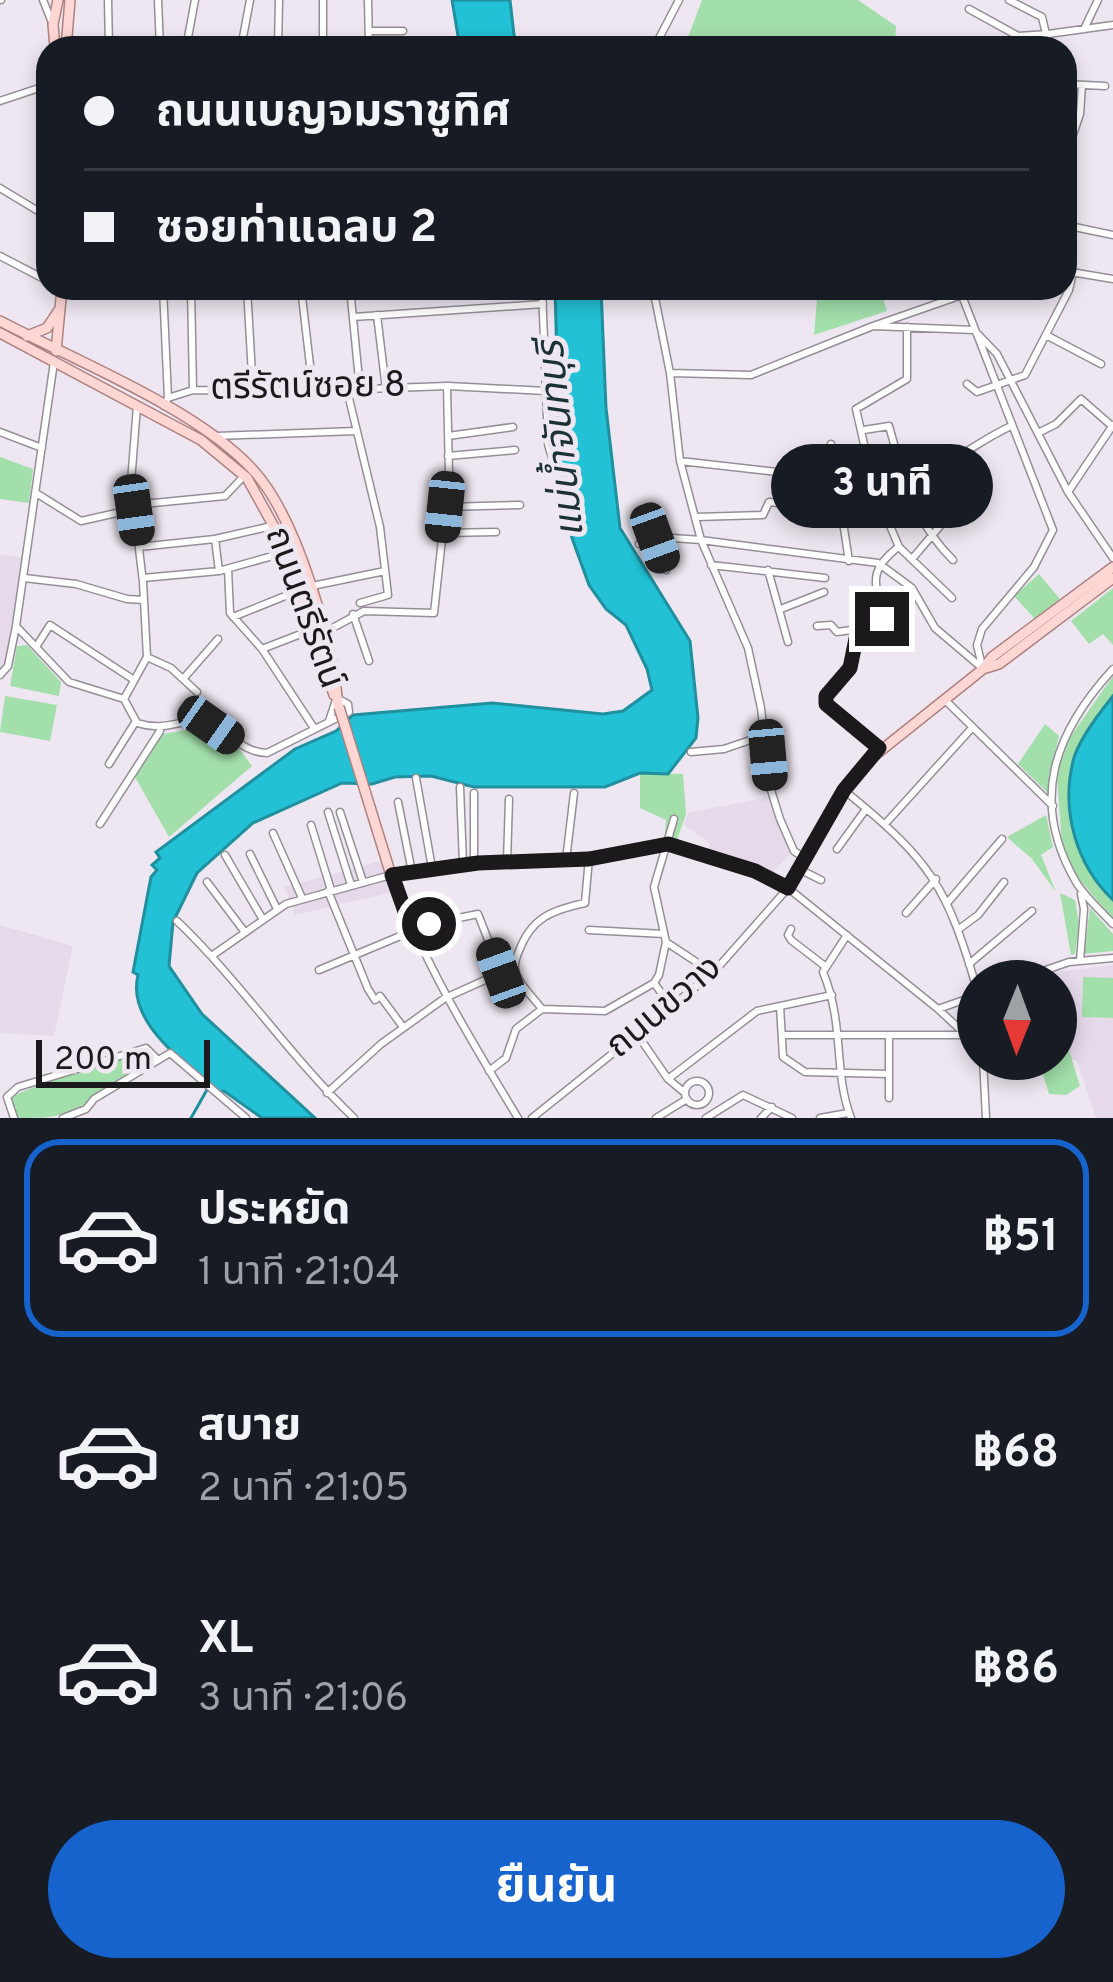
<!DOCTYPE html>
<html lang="th">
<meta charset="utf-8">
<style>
:root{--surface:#171b24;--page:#242831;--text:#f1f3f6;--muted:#9ea1a6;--line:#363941;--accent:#1763ce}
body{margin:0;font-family:Overpass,"Noto Sans Thai",sans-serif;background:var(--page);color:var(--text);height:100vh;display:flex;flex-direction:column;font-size:45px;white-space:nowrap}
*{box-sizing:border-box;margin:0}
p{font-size:39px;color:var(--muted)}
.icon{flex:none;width:66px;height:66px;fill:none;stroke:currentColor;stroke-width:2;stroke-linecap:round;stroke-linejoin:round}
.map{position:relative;height:1118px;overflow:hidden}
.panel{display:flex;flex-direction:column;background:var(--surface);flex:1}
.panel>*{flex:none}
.top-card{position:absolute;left:36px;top:36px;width:1041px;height:264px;border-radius:36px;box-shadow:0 6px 18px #0003;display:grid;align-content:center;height:264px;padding:0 48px;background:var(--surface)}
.needle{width:78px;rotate:181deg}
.tools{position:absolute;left:957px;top:960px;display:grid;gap:24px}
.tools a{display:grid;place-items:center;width:120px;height:120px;border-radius:50%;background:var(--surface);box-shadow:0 6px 18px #0003;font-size:60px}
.scale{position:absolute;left:36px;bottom:30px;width:174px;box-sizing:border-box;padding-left:12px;border:6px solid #1c191c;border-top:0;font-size:33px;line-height:42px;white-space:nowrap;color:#1c191c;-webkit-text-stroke:9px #eee7f1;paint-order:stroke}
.end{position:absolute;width:54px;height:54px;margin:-27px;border:15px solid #1c191c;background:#fff;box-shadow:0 0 0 6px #fff}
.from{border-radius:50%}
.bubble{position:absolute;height:84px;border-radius:42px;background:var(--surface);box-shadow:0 6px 18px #0003;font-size:39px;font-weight:700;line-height:84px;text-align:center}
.car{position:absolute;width:36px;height:72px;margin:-36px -18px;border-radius:15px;box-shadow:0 0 9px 3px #0007;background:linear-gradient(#222 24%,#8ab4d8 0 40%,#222 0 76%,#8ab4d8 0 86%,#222 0)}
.top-card b{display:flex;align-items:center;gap:42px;height:114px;font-size:45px}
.top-card b+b{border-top:3px solid var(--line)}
.top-card i{width:30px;height:30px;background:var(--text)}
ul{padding:21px 0 0;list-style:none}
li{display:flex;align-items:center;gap:36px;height:198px;margin:0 24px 18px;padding:0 24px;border:6px solid transparent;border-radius:36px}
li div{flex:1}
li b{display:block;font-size:45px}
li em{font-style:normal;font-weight:700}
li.selected{border-color:var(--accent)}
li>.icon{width:108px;height:108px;stroke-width:1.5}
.cta{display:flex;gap:24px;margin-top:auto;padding:24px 48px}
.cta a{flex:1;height:138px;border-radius:72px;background:var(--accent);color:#fff;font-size:48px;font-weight:700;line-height:138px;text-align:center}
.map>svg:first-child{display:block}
.built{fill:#e6daea}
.green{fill:#a3dfab}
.water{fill:#22c1d6;stroke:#208f9e;stroke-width:3}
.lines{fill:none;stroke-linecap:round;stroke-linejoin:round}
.stream{stroke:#208f9e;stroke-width:3}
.minor-casing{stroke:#958e97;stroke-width:9}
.major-casing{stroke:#ae8281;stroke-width:12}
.minor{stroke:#fff;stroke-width:6}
.major{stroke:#fed6d4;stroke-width:9}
.major-bridge-casing{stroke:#ae8281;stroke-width:12;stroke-linecap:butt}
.major-bridge{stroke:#fed6d4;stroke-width:9}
.route{stroke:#1c191c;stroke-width:15}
.labels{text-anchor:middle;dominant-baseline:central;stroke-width:10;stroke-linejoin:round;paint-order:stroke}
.street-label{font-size:36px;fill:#1c191c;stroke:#eee7f1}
.water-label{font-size:39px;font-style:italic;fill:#1a3236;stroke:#eee7f1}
</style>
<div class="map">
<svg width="1113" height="1118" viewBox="0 0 1113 1118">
<rect width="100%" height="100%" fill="#eee7f1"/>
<path class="built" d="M0,554l23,4 -19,111h-4z
M769,797l22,57 -19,19 -63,-20v-11l-25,-17 4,-12z
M384,860l9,32 -98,23 -11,-28z
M0,925l73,21 -19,90 -54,-3z
M1113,965v153h-17l-19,-58h-38l17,-1v-78h-24l23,-9z"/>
<path class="green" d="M702,0h156l38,26 -1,22h-211z
M818,288h62l7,23 -73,24z
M0,457l33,12 -4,34 -29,-4z
M1039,574l21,25 -25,20 -21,-23z
M1113,588v57l-10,-11 -14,10 -18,-23z
M27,645l34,37 -2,14 -49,-10 7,-40z
M1113,676v243l-35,-41 -16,-34 -5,-66 6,-31z
M5,696l52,9 -7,36 -50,-9z
M1045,724l14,12 -10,41v17l-31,-30z
M202,728l38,22 12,16 -83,71 -34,-60 27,-43z
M640,773l43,1 3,40 -11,32 -11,-1 2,-25 -26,-12z
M1046,815l7,32 -12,8 15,37 -24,-33 -25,-22z
M1060,893l15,7 4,25 -4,29 -4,1z
M1090,908l23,26v17l-29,3z
M1083,977l30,1v40l-31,-1z
M1056,1043l11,1 13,42 -14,9 -17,-1 -11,-35h18z
M145,1050l6,11 -60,37c-17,20 -47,20 -73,20l-8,-21 61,-25z"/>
<path class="water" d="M452,0h58l4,35 6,13h-60z
M555,288h46l5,120 14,120 70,113 8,77 -2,20 -28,36 -28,-1 -35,14h-131l-43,-11 -36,1 -23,7 -30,-1 -89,40 -56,50 -24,49 -4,44 33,48 113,104h-53l-38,-27 -7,1c-32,-31 -91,-69 -79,-117l-5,-3 18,-95 6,-7 -5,-5 8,-7 -4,-6 139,-103 41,-18 17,-16 139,-12 111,11 20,-3 29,-21 -5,-21 -21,-44 -20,-16 -17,-24 -17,-47 -18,-92 4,-47z
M1113,696v204c-37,-35 -52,-89 -40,-139 5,-21 27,-49 40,-65z"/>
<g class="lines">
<path class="stream" d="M191,1118l17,-30"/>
<g class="minor-casing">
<path id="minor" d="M0,0h1
M43,0l8,20
M108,0l1,48
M158,0l2,48
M323,0v48
M368,0l1,48
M1009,0l33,17 4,17
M969,9l49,27 30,-2
M1084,29l14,-29
M369,31h34
M186,48l9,-48
M241,48l9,-48
M278,48l1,-48
M654,48l25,-48
M1042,48l6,-14 65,-9
M1065,84l40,2
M0,101l48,-16
M1065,158l15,-44 2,-29
M0,188l48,29
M1065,225l48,10
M0,256l48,25
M1065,271l48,8
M163,288l5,110
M191,288l2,102
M247,288l6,104
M301,288l12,103
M350,288l10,102
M542,288l6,156 12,43
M653,288l17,85 10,88 21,79 47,108 13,60 9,79 10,32 14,32 10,7
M959,288l94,242 -19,37 -52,62 -5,16 5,21
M377,315l9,74
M353,317l190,-13
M873,326l101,4 23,24 71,138 45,66
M907,327v52l-51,30 18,79 25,59 53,51
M1046,335l55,29
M670,373l81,2 122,-49 89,-31
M967,384l10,8 48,-17 44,-85 4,-18
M448,386l98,5
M347,390l33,137 8,68 -28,8
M164,406l4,-8 25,-8 117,1 137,-5 2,89 -15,138 -70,-2 -39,21
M864,430l25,-4c14,50 25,96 64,134
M0,432l42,16
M1040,432l16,-8 25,-25 31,27
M217,436l139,-5
M448,436l65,-9
M831,444l18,117
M448,456l67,-6
M680,461l123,14 3,31 -37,-4 -6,13 -67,2
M1068,492l45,-67
M36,493l45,28 53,-12
M133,505l92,-9 19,-20
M882,506c45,-24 83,-58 129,-80
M445,507l75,-2
M442,533l54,-1
M215,539l4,32
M655,539l11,31
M639,544l19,-7 43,3 177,23 34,25 23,40 46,39
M139,547l76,-8 57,-13
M912,559l45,-53 23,-20 -21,-27
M711,565l114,13
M228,569l2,44 32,36 52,79
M768,570l20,72
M24,578l52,6 51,15 17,1
M143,578l76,-7 68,-19
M312,586l73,-15
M781,609l43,-17
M353,614l16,47
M233,617l67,-27
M16,626l53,56 55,17 13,24c31,10 47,-7 68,0 24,7 35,29 62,30l82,-41 -1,-8 -10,-5
M817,626l14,-1 6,7 21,-3
M36,647l14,-22 84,55
M262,649l49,-19
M147,657l24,11 26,24
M1113,669c-59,64 -84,132 -37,213 9,15 25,29 37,42
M0,675l8,-9 8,-40 38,-264
M183,679l35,-40
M124,699l23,-42 -4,-75 -12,-100 6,-76
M944,699l109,107
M329,721l7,-21
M879,749l-53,-45v-8l24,-27 8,-40 24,-10c-5,-36 -16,-46 15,-71
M691,752l33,-3 41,-14
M109,764l27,-43
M416,778l16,90
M460,787l3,77
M845,791c87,71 102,95 133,202
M474,793v70
M398,802l14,70
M328,812l23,73
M340,812l23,70
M100,824l60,-93
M885,824l86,-95
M311,825l20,65
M273,833l29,65
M837,849l29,-40
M250,854l27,55
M225,855l37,63
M566,860l8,-67
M507,862l2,-63
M799,869l22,11
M207,882l37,49
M328,891l40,98 7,11 5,-4 23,31
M948,902l54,-63
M906,913l30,-34
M177,921c64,61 113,136 177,197
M791,929l-3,6 3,5 35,27
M959,929l19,-14 26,-33
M589,930l75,4
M847,935l-24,37c22,53 10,99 28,146
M666,942l47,31
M213,955l73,-51 105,-29c33,88 79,164 127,243
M1080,961l4,-52 -3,-15
M969,964l63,-53
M319,970l110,-46 49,-10 23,59
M1014,981l55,-19 44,-4
M654,983l17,23
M965,1001l13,6
M780,1006l3,51 22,15 84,2
M542,1009c-8,-11 -25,-26 -27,-40 -1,-5 2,-14 4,-18 12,-33 33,-41 66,-48l4,-45
M938,1009l40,-14
M637,1034l31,45 17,14
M782,1035h196
M889,1035v63
M983,1059l3,59
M489,1071l17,-13 10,-29 26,-20 63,2 49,-28 5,-8 7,-33 -12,-55 20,-68
M668,1079l89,-68 75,-16
M685 1093a12 12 0 1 1 24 0a12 12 0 1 1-24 0Z
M327,1093l54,-49 64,-46 69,-31
M14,1118l-7,-21 11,-10 128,-39 11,11
M63,1118l23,-9 8,-10 76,-46 76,65
M532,1118l181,-145 75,-85 150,121 40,37
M656,1118l31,-19
M706,1118l37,-23 49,23
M761,1118l11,-11
M820,1118l28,-5"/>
</g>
<g class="major-casing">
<path id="major" d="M55,48l-2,-24 5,-24
M66,48l4,-48
M0,321c76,40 198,88 254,150 44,49 77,169 84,233
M0,333l201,107 46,38 41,74 46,143
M27,336l20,-8 12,-18
M56,351l6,-63
M986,668l13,-4 114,-86
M370,807l21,68 72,-11 126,-6 79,-14 87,27 33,17 56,-98 20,-26 119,-95 9,-12 121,-90"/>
</g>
<use href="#minor" class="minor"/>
<use href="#major" class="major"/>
<g class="major-bridge-casing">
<path id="major-bridge" d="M339,707l31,100"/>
</g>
<use href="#major-bridge" class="major-bridge"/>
</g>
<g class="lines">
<path class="route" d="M429,924l-17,7 -20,-56 86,-12 111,-4 79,-15 87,27 33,17 56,-98 35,-42 -53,-44v-8l24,-28 8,-39 24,-10"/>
</g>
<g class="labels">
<g class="street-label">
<text transform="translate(308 388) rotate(-1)">ตรีรัตน์ซอย 8</text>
<text transform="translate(303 608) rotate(70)">ถนนตรีรัตน์</text>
<text transform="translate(665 1008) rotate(-40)">ถนนขวาง</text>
</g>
<g class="water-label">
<text transform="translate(563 439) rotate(-96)">แม่น้ำจันทบุรี</text>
</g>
</g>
</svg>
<div class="tools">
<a><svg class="needle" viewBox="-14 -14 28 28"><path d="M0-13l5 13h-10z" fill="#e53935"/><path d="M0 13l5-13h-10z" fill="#9ea1a6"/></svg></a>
</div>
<div class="scale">200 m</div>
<i class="end from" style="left:429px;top:924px"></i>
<i class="end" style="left:882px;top:619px"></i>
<div class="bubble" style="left:771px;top:444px;width:222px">3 นาที</div>
<i class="car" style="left:445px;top:507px;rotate:186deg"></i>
<i class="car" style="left:134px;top:510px;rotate:172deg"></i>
<i class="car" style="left:655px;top:538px;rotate:160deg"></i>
<i class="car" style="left:211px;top:725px;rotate:125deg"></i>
<i class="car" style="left:768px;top:755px;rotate:175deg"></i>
<i class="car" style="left:501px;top:973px;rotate:340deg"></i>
<div class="top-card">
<b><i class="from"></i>ถนนเบญจมราชูทิศ</b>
<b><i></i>ซอยท่าแฉลบ 2</b>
</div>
</div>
<section class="panel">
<ul>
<li class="selected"><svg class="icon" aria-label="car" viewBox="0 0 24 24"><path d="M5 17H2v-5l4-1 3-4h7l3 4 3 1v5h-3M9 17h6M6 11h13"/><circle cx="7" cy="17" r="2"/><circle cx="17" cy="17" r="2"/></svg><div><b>ประหยัด</b><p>1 นาที · 21:04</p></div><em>฿51</em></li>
<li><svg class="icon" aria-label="car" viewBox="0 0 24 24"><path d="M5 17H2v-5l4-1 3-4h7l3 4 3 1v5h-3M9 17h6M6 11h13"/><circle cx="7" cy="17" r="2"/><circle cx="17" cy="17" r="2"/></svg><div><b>สบาย</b><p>2 นาที · 21:05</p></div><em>฿68</em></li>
<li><svg class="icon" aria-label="car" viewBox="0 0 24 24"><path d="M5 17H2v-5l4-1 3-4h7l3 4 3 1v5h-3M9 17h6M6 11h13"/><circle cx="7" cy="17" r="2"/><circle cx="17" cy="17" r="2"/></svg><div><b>XL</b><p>3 นาที · 21:06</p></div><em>฿86</em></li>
</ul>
<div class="cta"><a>ยืนยัน</a></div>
</section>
